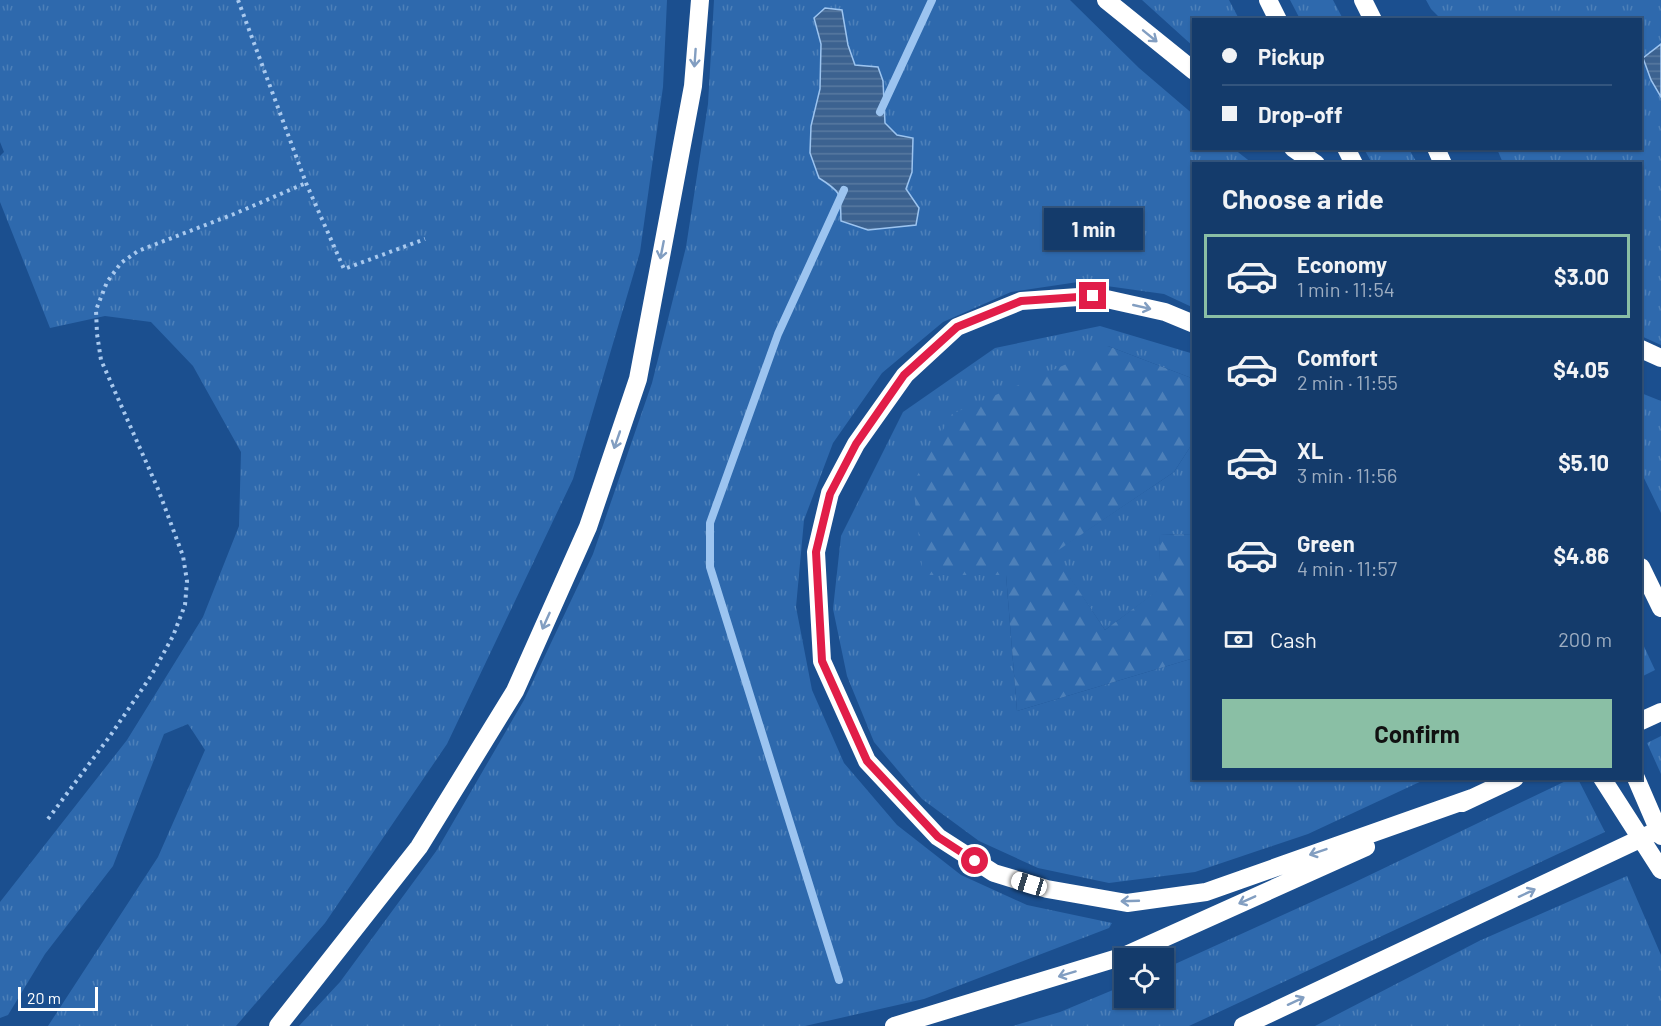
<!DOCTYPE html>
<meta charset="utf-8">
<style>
:root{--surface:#143b6b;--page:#214673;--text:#f1f3f6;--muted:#9dadc1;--line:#33557e;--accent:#8abfa5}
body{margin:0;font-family:Barlow,sans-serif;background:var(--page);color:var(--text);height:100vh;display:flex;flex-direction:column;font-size:22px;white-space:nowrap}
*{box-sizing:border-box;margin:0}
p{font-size:20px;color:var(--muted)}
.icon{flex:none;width:33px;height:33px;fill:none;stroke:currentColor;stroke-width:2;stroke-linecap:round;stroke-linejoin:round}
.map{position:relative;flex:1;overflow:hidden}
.sheet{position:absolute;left:1192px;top:162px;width:450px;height:618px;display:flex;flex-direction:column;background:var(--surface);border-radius:0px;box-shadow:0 2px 4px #0004,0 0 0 2px var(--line)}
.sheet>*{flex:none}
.banner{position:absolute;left:1192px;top:18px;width:450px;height:132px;border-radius:0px;box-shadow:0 2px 4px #0004,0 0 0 2px var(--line);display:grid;align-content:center;height:132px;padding:0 30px;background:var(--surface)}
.tools{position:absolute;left:1114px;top:948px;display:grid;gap:12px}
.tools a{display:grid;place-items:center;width:60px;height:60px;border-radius:0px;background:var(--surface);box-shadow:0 2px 4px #0004,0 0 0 2px var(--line);font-size:30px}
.scale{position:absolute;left:18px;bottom:15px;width:80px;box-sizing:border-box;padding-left:6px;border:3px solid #fff;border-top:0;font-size:16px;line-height:21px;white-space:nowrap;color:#fff;-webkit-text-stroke:4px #1b4f8f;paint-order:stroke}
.end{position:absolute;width:27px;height:27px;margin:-14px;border:8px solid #e11d48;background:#fff;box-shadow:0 0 0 3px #fff}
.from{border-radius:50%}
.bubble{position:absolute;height:42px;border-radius:0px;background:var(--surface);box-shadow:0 2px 4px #0004,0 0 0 2px var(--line);font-size:20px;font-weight:700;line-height:42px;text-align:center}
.car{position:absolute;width:18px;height:36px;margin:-18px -9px;border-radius:8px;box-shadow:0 0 4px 2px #0007;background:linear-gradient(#fff 24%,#345 0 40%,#fff 0 76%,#345 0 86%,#fff 0)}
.banner b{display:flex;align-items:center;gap:21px;height:57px;font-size:22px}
.banner b+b{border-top:2px solid var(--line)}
.banner i{width:15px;height:15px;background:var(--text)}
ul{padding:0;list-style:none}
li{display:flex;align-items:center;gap:18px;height:84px;margin:0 12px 9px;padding:0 18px;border:3px solid transparent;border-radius:0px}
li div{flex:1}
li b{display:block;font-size:22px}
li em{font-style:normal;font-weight:700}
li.current{border-color:var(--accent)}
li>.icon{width:54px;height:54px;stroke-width:1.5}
h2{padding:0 30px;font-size:27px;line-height:72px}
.pay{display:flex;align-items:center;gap:15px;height:66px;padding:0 30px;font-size:22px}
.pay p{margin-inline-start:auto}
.cta{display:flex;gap:12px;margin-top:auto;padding:12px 30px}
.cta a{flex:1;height:69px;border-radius:0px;background:var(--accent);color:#111;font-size:24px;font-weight:700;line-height:69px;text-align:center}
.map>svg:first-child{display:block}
.grass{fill:url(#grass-tufts);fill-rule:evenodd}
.forest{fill:url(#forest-firs)}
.water{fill:url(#water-rules);stroke:#9cc4f0;stroke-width:1.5}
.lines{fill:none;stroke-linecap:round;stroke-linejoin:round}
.stream{stroke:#9cc4f0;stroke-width:8}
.path{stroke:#a9c9ee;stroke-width:4;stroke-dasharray:3 4.5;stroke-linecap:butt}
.highway{stroke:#fff;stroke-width:18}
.oneway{stroke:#829ec1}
.route{stroke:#e11d48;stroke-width:8}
</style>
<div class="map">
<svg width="1661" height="1026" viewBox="0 0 1661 1026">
<defs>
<pattern id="grass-tufts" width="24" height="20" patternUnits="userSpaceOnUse" patternTransform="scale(1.5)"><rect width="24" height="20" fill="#2e69ad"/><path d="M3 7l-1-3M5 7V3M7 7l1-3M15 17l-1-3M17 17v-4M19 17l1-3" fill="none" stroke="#4d80b9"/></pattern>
<pattern id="forest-firs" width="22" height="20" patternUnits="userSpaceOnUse" patternTransform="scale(1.5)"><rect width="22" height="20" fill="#2e69ad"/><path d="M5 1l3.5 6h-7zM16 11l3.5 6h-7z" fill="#4d80b9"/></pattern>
<pattern id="water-rules" width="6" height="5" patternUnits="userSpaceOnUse" patternTransform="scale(1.5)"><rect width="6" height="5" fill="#3c6290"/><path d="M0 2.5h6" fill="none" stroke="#597aa1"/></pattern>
</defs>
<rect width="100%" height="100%" fill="#1b4f8f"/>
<path class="grass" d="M0,0h667l-4,87 -23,165 -67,227 -126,265 -122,179 -89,103h-188l110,-169 47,-107 -17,-26 -24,10 -51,132 -68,88 -37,61 -8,3v-116l127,-162 76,-123 36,-91 2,-74 -48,-86 -42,-44 -46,-6 -55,12 -50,-126v-46l4,-4 -4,-10z
M714,0h356l69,68 55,47v33l40,1 18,14 -58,1v144l-30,-14 -86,-12 -67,10 -68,30 -61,51 -49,70 -29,77 -8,87 16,83 32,73 53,62 64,50 66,30 85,18 -3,5 -185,71 -119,27h-506l41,-44 97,-132 87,-150 69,-146 59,-171 34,-136 22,-143zM842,10l6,35 7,20 23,2 5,14 2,42c24,23 32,34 21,66l13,19 -78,13c-1,-27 2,-28 -22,-43l-8,-52 9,-37 1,-45z
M1142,0h87l10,19 -45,1v27z
M1290,0h43l10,19h-43z
M1426,0h235v44l-18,14 8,22 10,17v248l-20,-9v-172l-138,-1 -6,-14 144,-1v-128l-200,-1 -10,-10z
M1364,149h45l8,14h-45z
M1100,326l94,28v25l-86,-33 -102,229 11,136 177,-53v120l232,1 -118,55 -113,38 -86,11 -71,-15 -59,-27 -57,-42 -48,-57 -27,-66 -14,-67 8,-73 62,-124 92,-64z
M1641,393l20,8v112l-20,-41z
M1194,441v93l-34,1 -1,55 -54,40 -52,-77 121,-81z
M1641,640l14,30 -14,7z
M1661,736v38l-14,-31z
M1570,779h8l27,53 -416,194h-176l47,-14 65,-27v13h39v-29l187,-85z
M1627,876l34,79v71h-346l164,-85z"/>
<path class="forest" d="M1108,346l86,33v62l-20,31 -120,81 51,77 53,-40 2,-55 34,-1v124l-177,53 -11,-136h-83l-10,-92 39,-69z"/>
<path class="water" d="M825,8l17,2 6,35 7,20 23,2 5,14 2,42 12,12 16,3 -1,34 -6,17 13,19 -3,17 -48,5 -27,-9c-1,-27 2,-28 -22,-43l-9,-25 1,-27 9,-37 1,-45 -7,-26z
M1661,44v53l-10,-17 -8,-22z"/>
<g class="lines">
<path class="stream" d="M880,112l52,-112
M839,980l-129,-413v-44l68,-189 66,-144"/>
<path class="path" d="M238,0l68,183 38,86 81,-30
M48,819l62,-83 41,-60 22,-40 12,-31 2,-24 -4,-25 -25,-67 -57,-129 -4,-26 -1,-24 11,-28 14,-19 17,-12 96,-37 72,-31"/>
<path class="highway" d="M1106,0l88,71
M1268,0l10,20
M1363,0l10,20
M1293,148l23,16
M1346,148l8,16
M1436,148l7,16
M1194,324l-29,-12 -72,-16 -72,5 -64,26 -52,48 -49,69 -26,49 -14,59 6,109 45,100 71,76 56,36 53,16 80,14 79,-11 266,-94
M1641,349l20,9
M1641,567l20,41
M1641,721l20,-9
M1602,778l59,92
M1636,778l25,58
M1462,803l53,-25
M278,1026l141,-179 96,-156 73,-164 50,-148 55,-293 7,-86
M894,1026l230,-70 242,-109
M1243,1026l418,-197"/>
</g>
<defs><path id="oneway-shaft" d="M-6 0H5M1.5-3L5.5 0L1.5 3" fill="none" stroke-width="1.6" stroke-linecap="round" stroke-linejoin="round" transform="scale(1.5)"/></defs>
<g class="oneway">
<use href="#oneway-shaft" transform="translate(1150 36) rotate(39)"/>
<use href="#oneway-shaft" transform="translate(695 58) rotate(94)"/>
<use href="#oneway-shaft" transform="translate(662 250) rotate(101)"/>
<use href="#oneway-shaft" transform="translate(1142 307) rotate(13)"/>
<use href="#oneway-shaft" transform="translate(617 440) rotate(109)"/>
<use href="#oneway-shaft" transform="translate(546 621) rotate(114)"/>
<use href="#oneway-shaft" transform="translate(1318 852) rotate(161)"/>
<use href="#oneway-shaft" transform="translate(1527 893) rotate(-25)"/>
<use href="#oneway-shaft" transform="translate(1247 900) rotate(156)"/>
<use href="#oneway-shaft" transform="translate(1130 901) rotate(178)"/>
<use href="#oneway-shaft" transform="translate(1067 974) rotate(163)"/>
<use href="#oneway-shaft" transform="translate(1296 1001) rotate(-25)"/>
</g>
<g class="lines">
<path class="route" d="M975,861l-37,-24 -71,-76 -45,-100 -6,-109 14,-58 26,-50 48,-69 53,-48 64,-26 72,-5"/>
</g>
</svg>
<div class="tools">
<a><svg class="icon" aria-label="locate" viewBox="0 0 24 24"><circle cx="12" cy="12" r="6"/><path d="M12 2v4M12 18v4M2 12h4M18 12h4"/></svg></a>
</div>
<div class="scale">20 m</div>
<i class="end from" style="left:975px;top:861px"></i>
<i class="end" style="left:1093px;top:296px"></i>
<div class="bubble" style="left:1044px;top:208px;width:99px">1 min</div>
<i class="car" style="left:1029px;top:884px;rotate:287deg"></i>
<div class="banner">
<b><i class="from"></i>Pickup</b>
<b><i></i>Drop-off</b>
</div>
<section class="sheet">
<h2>Choose a ride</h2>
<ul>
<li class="current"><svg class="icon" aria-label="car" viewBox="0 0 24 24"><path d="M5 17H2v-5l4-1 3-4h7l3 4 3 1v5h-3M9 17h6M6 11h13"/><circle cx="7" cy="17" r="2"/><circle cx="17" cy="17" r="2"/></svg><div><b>Economy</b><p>1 min · 11:54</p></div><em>$3.00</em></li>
<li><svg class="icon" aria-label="car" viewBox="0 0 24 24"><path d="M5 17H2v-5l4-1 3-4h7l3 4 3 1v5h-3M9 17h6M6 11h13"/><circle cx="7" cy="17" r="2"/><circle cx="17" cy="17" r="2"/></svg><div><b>Comfort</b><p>2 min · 11:55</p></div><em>$4.05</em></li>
<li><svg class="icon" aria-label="car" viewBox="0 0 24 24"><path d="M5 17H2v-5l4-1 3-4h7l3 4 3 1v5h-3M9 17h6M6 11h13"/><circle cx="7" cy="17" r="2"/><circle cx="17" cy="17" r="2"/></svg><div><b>XL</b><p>3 min · 11:56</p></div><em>$5.10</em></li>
<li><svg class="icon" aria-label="car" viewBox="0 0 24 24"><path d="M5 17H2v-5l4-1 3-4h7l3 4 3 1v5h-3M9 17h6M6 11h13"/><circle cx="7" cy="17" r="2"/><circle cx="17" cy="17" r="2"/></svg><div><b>Green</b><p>4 min · 11:57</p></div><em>$4.86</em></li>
</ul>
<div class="pay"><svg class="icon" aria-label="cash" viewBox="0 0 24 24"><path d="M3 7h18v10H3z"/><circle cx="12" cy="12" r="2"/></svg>Cash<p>200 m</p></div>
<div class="cta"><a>Confirm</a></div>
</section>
</div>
